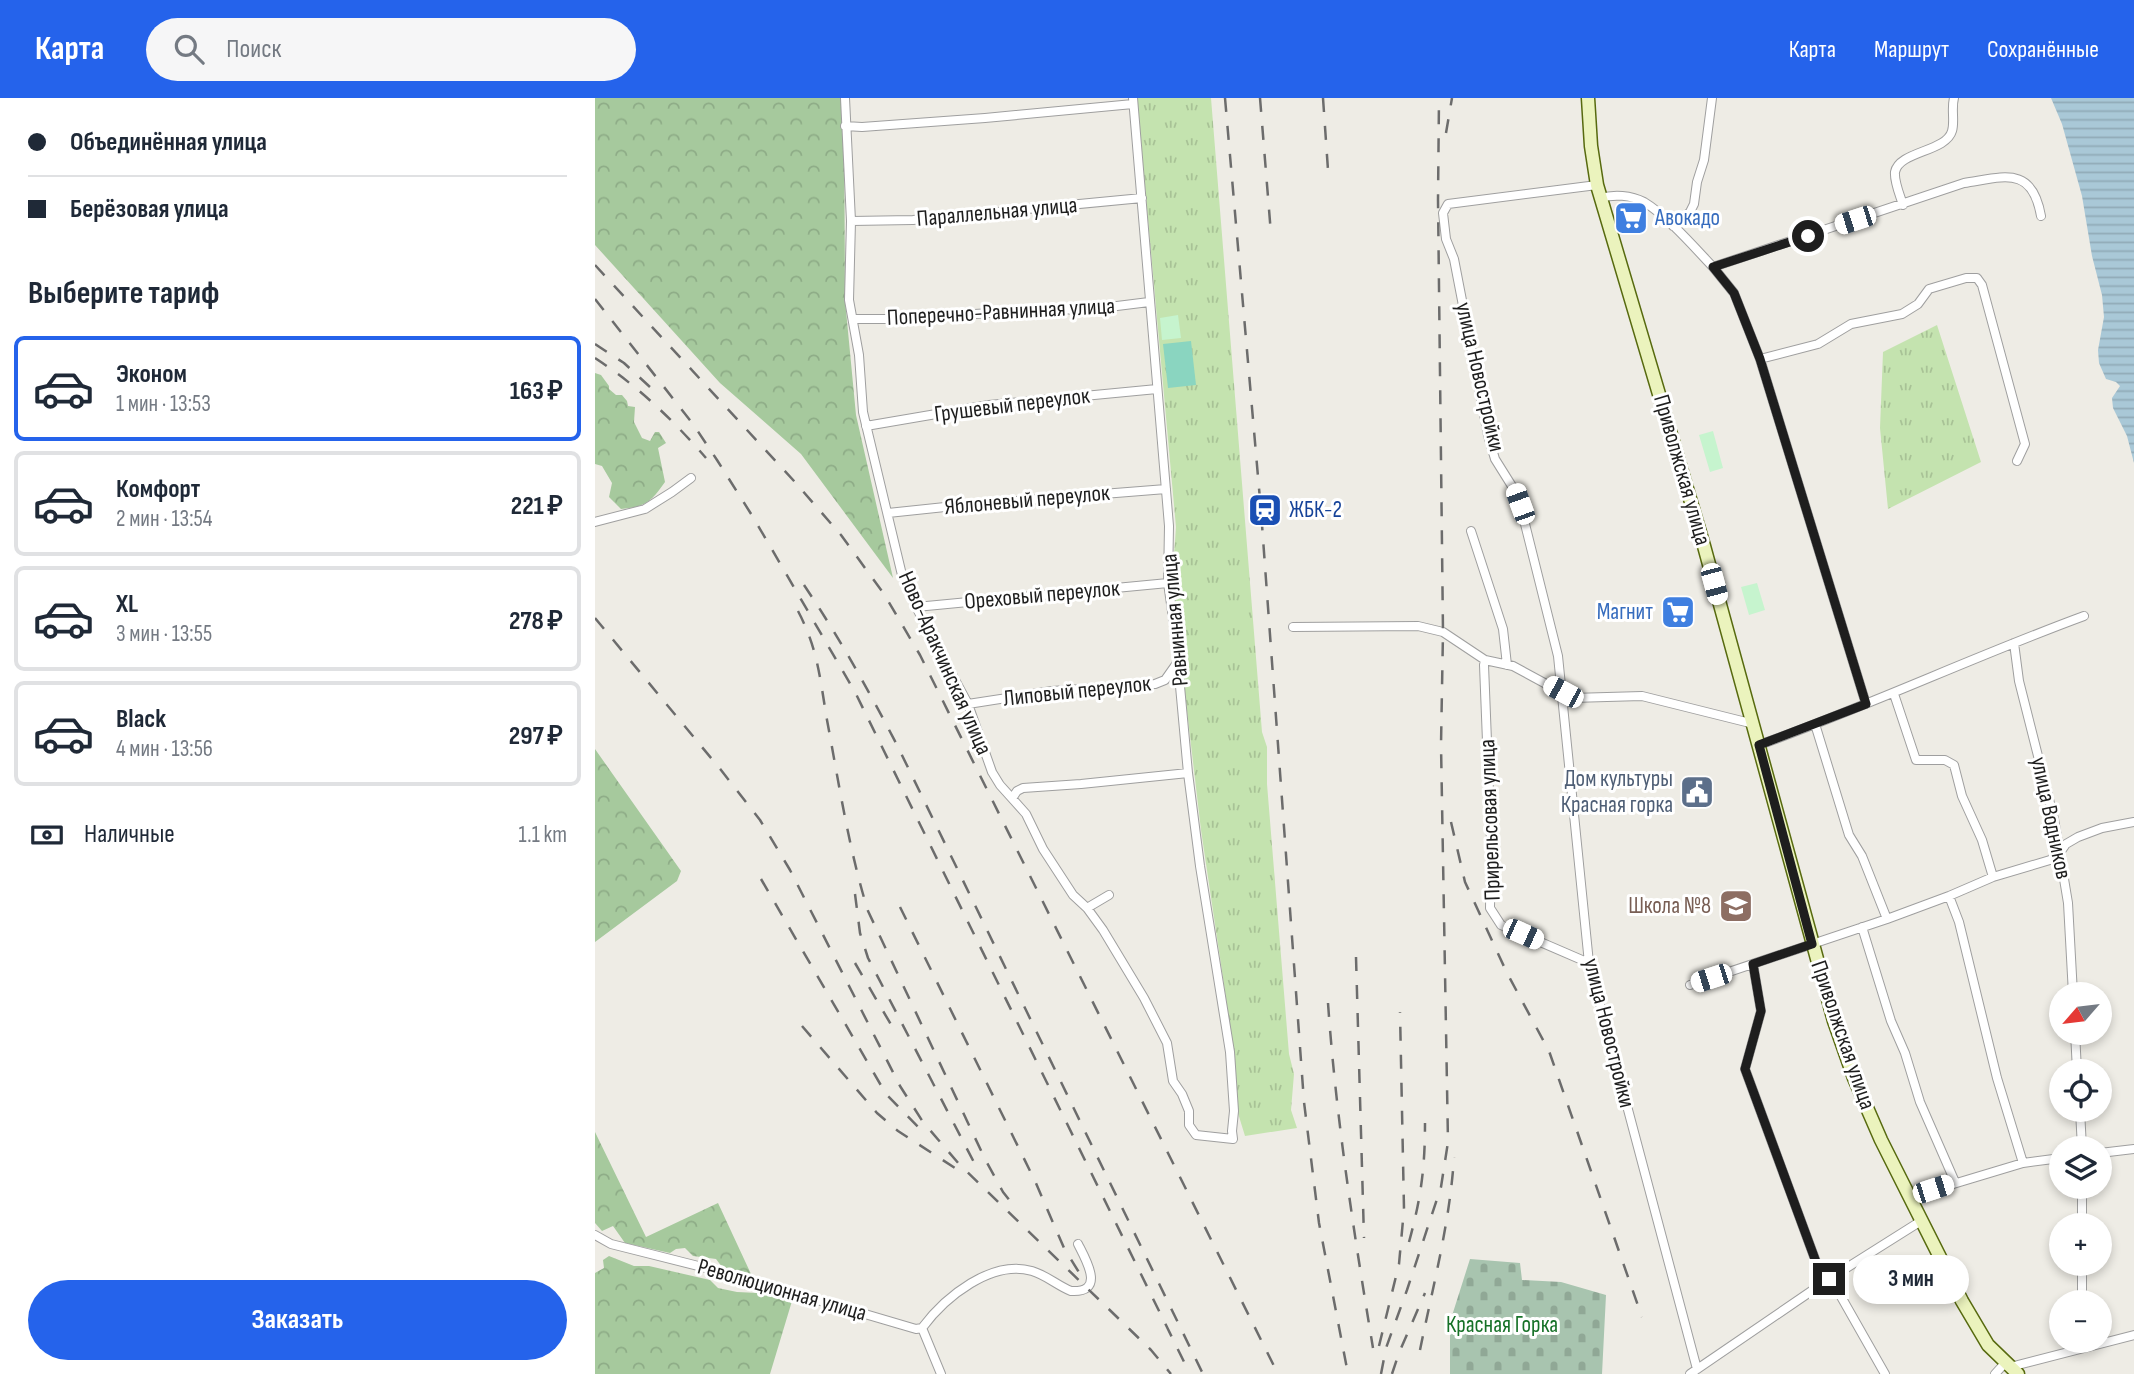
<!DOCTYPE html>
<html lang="ru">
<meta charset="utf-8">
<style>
:root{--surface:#fff;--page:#f6f6f7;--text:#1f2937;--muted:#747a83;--line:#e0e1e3;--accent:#2563eb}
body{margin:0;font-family:"Sofia Sans Condensed",sans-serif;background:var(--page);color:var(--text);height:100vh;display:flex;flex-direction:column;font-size:26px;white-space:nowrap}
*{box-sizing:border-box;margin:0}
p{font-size:23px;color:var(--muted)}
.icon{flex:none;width:38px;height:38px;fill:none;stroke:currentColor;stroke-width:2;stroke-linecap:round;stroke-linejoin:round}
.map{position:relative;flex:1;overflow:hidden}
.sheet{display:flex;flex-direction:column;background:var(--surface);width:595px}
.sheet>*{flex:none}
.banner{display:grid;align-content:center;height:154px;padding:0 28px;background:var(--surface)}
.needle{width:46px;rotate:242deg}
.tools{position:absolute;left:1454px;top:884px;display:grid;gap:14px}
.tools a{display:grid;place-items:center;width:63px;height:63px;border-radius:50%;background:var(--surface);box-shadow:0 4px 10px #0003;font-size:35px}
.end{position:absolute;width:32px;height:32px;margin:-16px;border:9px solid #1e1e1e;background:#fff;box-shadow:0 0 0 4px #fff}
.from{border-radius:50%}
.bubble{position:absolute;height:49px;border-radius:24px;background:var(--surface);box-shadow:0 4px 10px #0003;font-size:23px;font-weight:700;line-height:49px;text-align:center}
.car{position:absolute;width:21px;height:42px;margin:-21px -10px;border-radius:9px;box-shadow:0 0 5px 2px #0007;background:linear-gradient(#fff 24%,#345 0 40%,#fff 0 76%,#345 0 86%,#fff 0)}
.banner b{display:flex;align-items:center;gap:24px;height:66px;font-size:26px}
.banner b+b{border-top:2px solid var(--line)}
.banner i{width:18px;height:18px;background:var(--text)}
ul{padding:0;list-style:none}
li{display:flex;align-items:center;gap:21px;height:105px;margin:0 14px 10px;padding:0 14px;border:4px solid var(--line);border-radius:10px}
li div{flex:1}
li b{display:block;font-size:26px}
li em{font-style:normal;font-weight:700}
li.current{border-color:var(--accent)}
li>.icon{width:63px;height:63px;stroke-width:1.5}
h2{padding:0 28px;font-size:32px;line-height:84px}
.pay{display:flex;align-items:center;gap:18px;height:77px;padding:0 28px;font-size:26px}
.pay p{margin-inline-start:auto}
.button{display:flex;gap:14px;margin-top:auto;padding:14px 28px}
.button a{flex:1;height:80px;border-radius:42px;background:var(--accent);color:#fff;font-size:28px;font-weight:700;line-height:80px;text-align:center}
header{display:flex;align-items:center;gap:42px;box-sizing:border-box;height:98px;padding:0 35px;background:var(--accent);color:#fff}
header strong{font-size:33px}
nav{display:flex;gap:38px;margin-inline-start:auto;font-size:24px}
.search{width:490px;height:63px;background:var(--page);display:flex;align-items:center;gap:18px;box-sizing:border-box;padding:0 24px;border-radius:38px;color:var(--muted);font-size:26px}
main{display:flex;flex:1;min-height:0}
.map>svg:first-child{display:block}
.grass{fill:url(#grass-tufts)}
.forest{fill:url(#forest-crowns)}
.cemetery{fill:url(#cemetery-stones)}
.park{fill:#c6f4ce}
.pitch{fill:#8ad5c0}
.water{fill:url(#water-rules)}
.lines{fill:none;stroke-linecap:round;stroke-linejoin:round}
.street-casing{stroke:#9f9f9f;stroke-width:10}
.secondary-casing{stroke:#576a0f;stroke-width:15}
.street{stroke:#fff;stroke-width:8}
.secondary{stroke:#ebf3bd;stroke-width:12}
.rail{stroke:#6c6c6c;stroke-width:2.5;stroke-dasharray:14 14;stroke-linecap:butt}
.route{stroke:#1e1e1e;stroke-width:9}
.labels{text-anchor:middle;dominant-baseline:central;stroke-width:6;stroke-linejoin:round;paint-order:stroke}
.street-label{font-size:23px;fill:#1e1e1e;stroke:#fff}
.shop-label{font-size:23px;fill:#366cbe;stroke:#fff;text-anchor:start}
.transit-label{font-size:23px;fill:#164399;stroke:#fff;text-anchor:start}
.service-label{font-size:23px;fill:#4e5e75;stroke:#fff;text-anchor:end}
.education-label{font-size:23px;fill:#785e54;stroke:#fff;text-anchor:end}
.park-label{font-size:23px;fill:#167127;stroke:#fff}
</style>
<header>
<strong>Карта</strong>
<div class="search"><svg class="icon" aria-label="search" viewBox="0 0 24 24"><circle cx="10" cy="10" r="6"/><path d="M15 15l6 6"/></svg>Поиск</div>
<nav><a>Карта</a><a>Маршрут</a><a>Сохранённые</a></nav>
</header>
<main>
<section class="sheet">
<div class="banner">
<b><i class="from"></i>Объединённая улица</b>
<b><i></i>Берёзовая улица</b>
</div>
<h2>Выберите тариф</h2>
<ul>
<li class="current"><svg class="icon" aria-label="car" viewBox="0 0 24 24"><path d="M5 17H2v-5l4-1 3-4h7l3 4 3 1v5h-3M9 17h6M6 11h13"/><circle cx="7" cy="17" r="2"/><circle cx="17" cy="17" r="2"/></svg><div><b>Эконом</b><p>1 мин · 13:53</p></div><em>163 ₽</em></li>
<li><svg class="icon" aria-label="car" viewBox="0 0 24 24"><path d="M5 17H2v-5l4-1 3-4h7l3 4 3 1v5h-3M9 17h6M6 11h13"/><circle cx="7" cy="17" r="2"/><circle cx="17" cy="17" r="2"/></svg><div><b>Комфорт</b><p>2 мин · 13:54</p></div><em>221 ₽</em></li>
<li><svg class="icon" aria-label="car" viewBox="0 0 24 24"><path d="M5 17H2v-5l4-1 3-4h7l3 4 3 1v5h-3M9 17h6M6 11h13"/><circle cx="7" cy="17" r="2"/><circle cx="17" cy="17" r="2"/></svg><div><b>XL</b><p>3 мин · 13:55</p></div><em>278 ₽</em></li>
<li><svg class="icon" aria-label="car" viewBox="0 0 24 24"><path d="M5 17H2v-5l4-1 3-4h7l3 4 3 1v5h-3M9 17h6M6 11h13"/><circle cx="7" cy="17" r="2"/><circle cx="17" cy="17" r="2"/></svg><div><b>Black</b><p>4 мин · 13:56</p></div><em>297 ₽</em></li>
</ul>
<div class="pay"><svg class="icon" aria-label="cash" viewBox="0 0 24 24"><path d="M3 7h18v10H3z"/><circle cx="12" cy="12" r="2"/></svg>Наличные<p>1.1 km</p></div>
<div class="button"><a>Заказать</a></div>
</section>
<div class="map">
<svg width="1539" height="1276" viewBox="0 0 1539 1276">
<defs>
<pattern id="grass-tufts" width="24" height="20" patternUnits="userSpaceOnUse" patternTransform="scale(1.75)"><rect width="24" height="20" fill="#c4e3af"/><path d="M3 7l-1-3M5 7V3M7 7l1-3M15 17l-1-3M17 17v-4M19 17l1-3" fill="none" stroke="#a8c296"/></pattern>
<pattern id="forest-crowns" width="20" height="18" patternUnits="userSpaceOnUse" patternTransform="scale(1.75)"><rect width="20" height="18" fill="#a6c99d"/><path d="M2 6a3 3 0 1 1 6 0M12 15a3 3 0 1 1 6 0" fill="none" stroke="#8eac87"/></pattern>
<pattern id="cemetery-stones" width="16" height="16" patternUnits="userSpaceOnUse" patternTransform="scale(1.75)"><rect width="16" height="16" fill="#a8c4af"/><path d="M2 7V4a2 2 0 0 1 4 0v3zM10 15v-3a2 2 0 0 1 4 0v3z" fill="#90a896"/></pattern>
<pattern id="water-rules" width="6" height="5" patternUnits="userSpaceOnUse" patternTransform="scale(1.75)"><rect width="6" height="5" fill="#a9c8d7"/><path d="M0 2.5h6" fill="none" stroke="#91abb8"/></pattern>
</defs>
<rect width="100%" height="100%" fill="#eeece5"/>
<path class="grass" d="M542,0h74l51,634 5,15v37l22,270 5,20 -3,36 6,18 -52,8 -8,-26 -3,-58 -33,-222 -29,-247 4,-56z
M1342,227l44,137 -93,47 -8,-81 3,-76z"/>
<path class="forest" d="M0,0h249l1,202 11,115 37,163 -92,-124 -81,-71 -125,-138z
M0,275l6,2 8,11v3l7,6h6l5,6 1,5 7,1 -1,15 8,16 8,3 5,-9h4l7,11 -8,5 7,34c-14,20 -20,25 -44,27l-12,-12 3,-14 -10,-17 -7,-2z
M0,651l86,122 -4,10 -82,61z
M0,1034l51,105 72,-34 33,71 -29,-7 -6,-8 -23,-3 -8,-8 -9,1 -6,4 -45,-10 -12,-17 -11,5 -7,-8z
M14,1158l25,10h15l61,14 8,8 19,4 21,1 34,8 -22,73h-175v-101l9,-5 -1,-8z"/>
<path class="cemetery" d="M875,1161l50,4 2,17 39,2 45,13 -4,79h-152v-52z"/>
<path class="park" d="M583,217l3,23 -19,2 -2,-22z
M1118,333l10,37 -13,4 -11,-37z
M1162,485l8,27 -16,5 -8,-28z"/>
<path class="pitch" d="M596,243l5,44 -28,3 -5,-44z"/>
<path class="water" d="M1456,0h83v365l-7,-27 -14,-28 -1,-10 8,-12 -4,-4 -10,-3 -7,-16 -1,-13 6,-33 -2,-22 -10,-39 -10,-60 -20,-72z"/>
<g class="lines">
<g class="street-casing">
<path id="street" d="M250,0l6,123 -2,79 10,55 4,57 39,163 14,32 52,97 24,68 8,13 26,29 17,35 30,46 14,13 16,22 41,68 23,45 6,38 9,13 7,17v14l7,10 37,4 -1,-8 2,-20 -4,-59 -30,-186 -12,-93 -13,-141 -7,-49 1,-57 -36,-428
M250,28l17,1 123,-9 148,-14
M1002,87l-149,19 -5,9 3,26 8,20 34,176 7,24 20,32 5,13 38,152 31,307 108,406
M1005,100c14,-4 31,-3 44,4 22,13 50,45 69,65
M1308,107c-3,-10 -9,-23 -8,-33 4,-21 51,-20 57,-41 3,-10 -1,-22 2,-33
M256,123l62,-1 229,-22
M1078,128l17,-14 4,-8 3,-22 7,-22 8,-62
M258,221h42l159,-10 31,1 64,-8
M1165,261l58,-15 33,-20 51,-10 16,-10 11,-15 37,-11h11l5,7 43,159 -8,17
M271,328l123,-21 168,-16
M293,415l76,-8 202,-16
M0,424l50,-13 27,-17 19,-14
M876,433l32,98 4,36
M321,509l252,-24
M698,529l125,-1 25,6 42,28 28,6 59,32 70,-2 112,28
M1419,545l5,38 35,138 14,84 5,91
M890,562l-1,5 7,178 -1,65 11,17 88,38
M1299,596l22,66h29l9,5 8,31 20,44 11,37
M373,606l84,-13 103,-7 10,-4 12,-17
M1271,606l-106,-345 -26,-66 -21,-26 251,-84c40,-6 68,-18 77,33
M1220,626l34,111 13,21 25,63
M1164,647c110,-39 216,-89 325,-129
M418,699l4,-6 6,-3 58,-4 107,-11
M1354,798l10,26 38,156 26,85
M492,810l22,-13
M1267,829l29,94 14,32 15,49 35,80
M1158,866l8,47 -16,58 74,201 16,16 50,88
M1095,887l197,-66 62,-23 44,-19 57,-17 9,-6 7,-10 12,-7 24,-9 32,-6
M1480,934l2,39
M1485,1012l2,38
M1505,1055l34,-4
M1315,1099l113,-34 38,-5
M1487,1127v-39
M0,1137l16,9 111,28 194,57 6,-1
M1487,1166v38
M327,1230c23,-31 70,-69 110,-57 14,4 26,15 39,20 35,2 15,-31 7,-47
M327,1230l19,46
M1415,1269l124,-32
M1095,1276l139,-95 92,-58
M1400,1276l10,-11"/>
</g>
<g class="secondary-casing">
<path id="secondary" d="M993,0l3,48 6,39 107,361 130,475 20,57 27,62 81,161 26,44 30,29"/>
</g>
<use href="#street" class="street"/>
<use href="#secondary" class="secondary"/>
<path class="rail" d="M630,0l36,413 43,591 15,121 29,151
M665,0l11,136
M728,0l5,72
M851,35l6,-35
M0,167l199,216 47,54 43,59 36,61 358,719
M0,201l98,125 24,36 36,57 102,175 335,682
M0,246l29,19 26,24
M0,260c43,28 78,62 111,100
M209,487c35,52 65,106 94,162l305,627
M203,513c20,38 22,68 29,109 12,64 22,130 41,191l117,248 18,33 14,18
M0,520l126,152 39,50 30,50 110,216 23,36 36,42 192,186 20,24
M856,724l14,60 42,91 42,78 93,266
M166,781l125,215 34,35
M260,796l5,39 8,25 111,214
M305,809l135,274 29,67 16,26
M761,859l8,281
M260,865l38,65
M733,905c8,115 26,231 45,345
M207,928l75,87 21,18 60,39
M814,1144c12,-44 16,-74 16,-119
M784,1248l20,-82 5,-55 -4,-197
M825,1252c13,-64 30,-128 34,-193
M786,1276l5,-26 21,-58 34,-103 7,-45 -7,-397 2,-113 -5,-432 1,-102
M797,1276l7,-21 26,-60"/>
</g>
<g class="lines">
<path class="route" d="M1213,138l-95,31 21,26 26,66 106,345 -107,41 53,199 -59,20 8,47 -16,58 74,201 10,9"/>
</g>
<defs>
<g id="supermarket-square" transform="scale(1.75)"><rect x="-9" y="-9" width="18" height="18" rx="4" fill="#3f7fe0" stroke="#fff"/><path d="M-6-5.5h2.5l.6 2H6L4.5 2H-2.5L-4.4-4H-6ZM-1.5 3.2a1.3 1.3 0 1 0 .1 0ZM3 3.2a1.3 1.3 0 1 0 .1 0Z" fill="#fff"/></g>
<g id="station-square" transform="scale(1.75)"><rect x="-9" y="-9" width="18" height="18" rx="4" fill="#1a4fb4" stroke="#fff"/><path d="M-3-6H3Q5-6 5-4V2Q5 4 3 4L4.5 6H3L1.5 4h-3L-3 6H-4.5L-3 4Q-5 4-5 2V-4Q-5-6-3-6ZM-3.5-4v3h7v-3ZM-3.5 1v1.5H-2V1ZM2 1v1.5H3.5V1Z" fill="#fff"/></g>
<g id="civic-square" transform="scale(1.75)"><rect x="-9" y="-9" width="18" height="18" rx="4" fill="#5c6f8a" stroke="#fff"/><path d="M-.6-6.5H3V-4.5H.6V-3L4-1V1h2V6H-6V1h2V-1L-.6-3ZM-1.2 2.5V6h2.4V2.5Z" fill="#fff"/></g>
<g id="school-square" transform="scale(1.75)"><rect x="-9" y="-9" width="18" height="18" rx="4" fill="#8d6e63" stroke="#fff"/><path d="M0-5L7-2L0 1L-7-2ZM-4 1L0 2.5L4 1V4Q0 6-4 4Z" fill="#fff"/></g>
</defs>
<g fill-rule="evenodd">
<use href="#supermarket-square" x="1036" y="120"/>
<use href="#station-square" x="670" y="412"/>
<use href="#supermarket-square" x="1083" y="514"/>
<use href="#civic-square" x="1102" y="694"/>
<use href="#school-square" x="1141" y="808"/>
</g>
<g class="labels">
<g class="street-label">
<text transform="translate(402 114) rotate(-5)">Параллельная улица</text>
<text transform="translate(406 214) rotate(-3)">Поперечно-Равнинная улица</text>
<text transform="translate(885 279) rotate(77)">улица Новостройки</text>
<text transform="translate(417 307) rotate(-7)">Грушевый переулок</text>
<text transform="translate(1087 372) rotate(74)">Приволжская улица</text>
<text transform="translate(432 402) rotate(-5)">Яблоневый переулок</text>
<text transform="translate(447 497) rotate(-5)">Ореховый переулок</text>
<text transform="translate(580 522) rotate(-95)">Равнинная улица</text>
<text transform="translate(350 565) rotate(66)">Ново-Аракчинская улица</text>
<text transform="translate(482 593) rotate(-6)">Липовый переулок</text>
<text transform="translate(1456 720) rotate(78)">улица Водников</text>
<text transform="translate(895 722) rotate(-92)">Прирельсовая улица</text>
<text transform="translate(1014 935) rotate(76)">улица Новостройки</text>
<text transform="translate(1248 937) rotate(71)">Приволжская улица</text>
<text transform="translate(187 1192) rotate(16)">Революционная улица</text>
</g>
<g class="shop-label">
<text x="1060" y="120">Авокадо</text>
<text x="1058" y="514" text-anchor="end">Магнит</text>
</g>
<g class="transit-label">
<text x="694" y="412">ЖБК-2</text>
</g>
<g class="service-label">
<text x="1078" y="681">Дом культуры<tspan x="1078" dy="26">Красная горка</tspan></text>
</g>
<g class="education-label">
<text x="1116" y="808">Школа №8</text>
</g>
<g class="park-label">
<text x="907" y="1227">Красная Горка</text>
</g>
</g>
</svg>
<div class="tools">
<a><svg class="needle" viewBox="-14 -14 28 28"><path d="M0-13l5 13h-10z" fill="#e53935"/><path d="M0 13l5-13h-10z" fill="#747a83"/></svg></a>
<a><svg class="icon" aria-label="locate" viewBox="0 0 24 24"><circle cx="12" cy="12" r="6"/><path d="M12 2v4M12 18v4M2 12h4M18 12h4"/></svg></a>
<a><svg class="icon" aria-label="layers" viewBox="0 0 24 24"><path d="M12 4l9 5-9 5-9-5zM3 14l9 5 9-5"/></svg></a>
<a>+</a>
<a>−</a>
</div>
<i class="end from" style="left:1213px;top:138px"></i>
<i class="end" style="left:1234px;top:1181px"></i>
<div class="bubble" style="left:1258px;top:1157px;width:116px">3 мин</div>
<i class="car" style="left:1260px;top:122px;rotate:252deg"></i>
<i class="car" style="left:925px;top:406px;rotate:340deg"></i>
<i class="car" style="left:1119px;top:486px;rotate:165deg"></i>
<i class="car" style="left:968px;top:594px;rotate:298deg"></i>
<i class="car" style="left:928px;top:836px;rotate:114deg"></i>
<i class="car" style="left:1116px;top:880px;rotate:252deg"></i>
<i class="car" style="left:1338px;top:1091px;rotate:72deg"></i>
</div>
</main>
